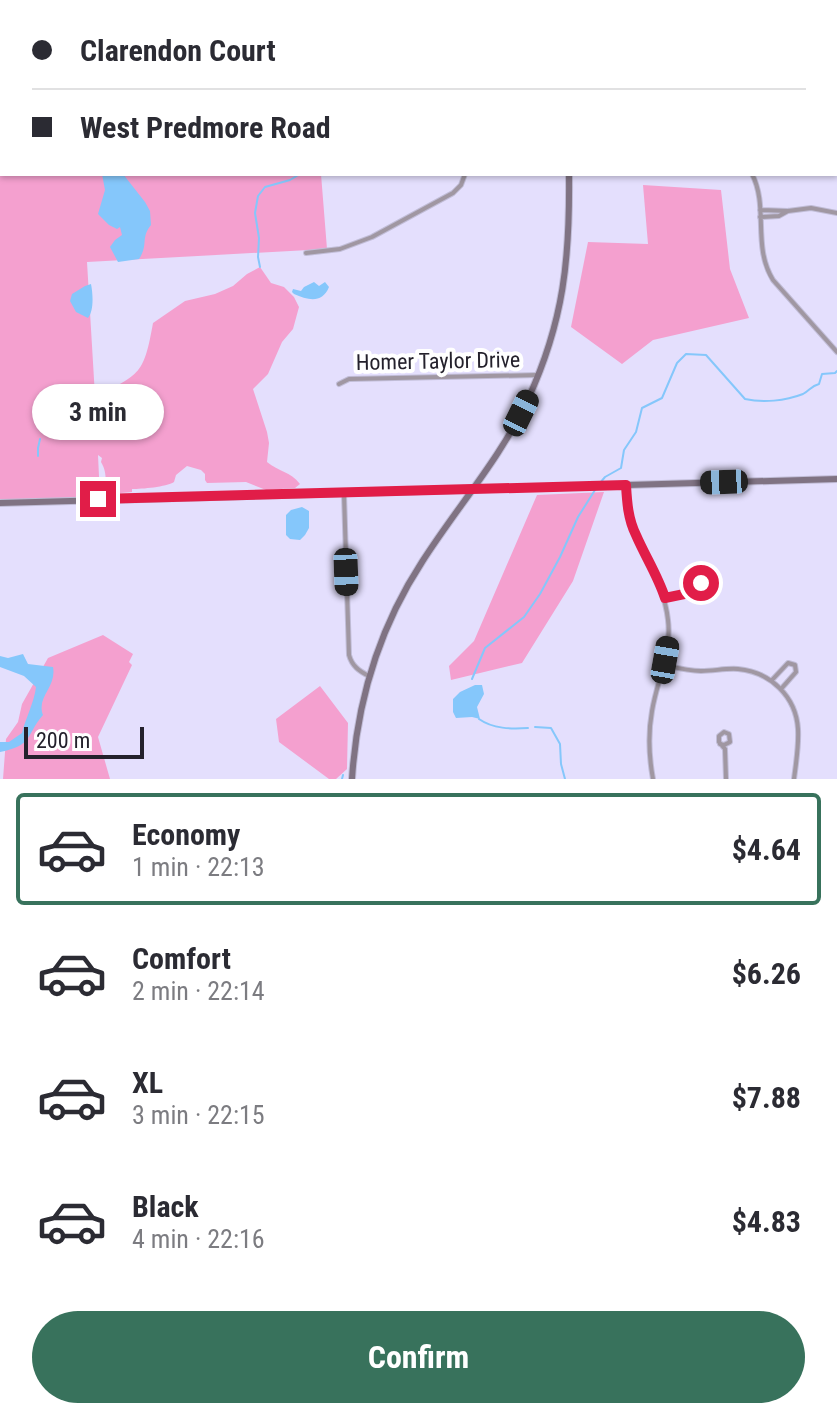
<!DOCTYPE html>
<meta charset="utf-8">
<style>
:root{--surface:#fff;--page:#f7f7f7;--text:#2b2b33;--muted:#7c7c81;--line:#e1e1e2;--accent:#38725c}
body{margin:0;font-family:"Roboto Condensed",sans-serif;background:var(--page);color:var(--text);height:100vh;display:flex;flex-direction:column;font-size:30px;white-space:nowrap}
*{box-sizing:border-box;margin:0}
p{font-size:26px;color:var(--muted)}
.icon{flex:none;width:44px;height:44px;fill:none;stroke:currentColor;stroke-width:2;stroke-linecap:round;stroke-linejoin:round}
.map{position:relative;height:779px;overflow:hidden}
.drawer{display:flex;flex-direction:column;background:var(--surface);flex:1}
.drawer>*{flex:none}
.banner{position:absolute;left:0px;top:0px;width:838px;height:176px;box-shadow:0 2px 6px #0004;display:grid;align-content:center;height:176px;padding:0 32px;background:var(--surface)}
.scale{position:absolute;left:24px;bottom:20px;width:120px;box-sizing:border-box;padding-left:8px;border:4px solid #24212c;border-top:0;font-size:22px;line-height:28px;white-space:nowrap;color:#24212c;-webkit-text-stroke:6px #fff;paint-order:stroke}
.end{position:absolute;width:36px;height:36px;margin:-18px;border:10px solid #e11d48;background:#fff;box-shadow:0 0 0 4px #fff}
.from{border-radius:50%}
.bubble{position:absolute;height:56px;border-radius:28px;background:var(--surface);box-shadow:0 2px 6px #0004;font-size:26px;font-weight:700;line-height:56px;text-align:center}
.car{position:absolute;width:24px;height:48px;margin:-24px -12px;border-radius:10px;box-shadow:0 0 6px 2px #0007;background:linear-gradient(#222 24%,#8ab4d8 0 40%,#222 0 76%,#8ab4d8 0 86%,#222 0)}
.banner b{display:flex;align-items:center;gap:28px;height:76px;font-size:30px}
.banner b+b{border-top:2px solid var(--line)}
.banner i{width:20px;height:20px;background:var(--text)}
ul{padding:14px 0 0;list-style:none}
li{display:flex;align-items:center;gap:24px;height:112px;margin:0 16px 12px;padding:0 16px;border:4px solid transparent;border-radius:8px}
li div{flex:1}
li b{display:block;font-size:30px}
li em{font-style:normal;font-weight:700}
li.on{border-color:var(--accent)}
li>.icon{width:72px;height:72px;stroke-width:1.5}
.action{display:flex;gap:16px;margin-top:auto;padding:16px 32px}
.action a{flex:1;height:92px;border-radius:48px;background:var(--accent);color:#fff;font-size:32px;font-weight:700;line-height:92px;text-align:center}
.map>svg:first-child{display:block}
.green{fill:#f4a0cf}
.water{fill:#85c7fb}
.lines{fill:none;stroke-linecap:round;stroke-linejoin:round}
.stream{stroke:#85c7fb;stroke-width:2}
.street-casing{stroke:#c1bdd7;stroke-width:6}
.secondary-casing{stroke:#c1bdd7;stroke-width:8}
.street{stroke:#a097a2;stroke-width:4}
.secondary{stroke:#807383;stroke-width:6}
.route{stroke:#e11d48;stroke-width:10}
.labels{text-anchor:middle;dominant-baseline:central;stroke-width:8;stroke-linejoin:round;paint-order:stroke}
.street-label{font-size:22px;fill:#24212c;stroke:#fff}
</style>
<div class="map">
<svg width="837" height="779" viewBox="0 0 837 779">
<rect width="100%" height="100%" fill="#e4dffd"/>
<path class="green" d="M0,0h82v2h-80v172h319l6,75 -240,13 8,134c46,-21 49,-23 58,-73l32,-22 30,-7 18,-8 14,-12 13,-7 11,16 13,4 10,10 5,10 -6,22 -11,13 -14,32 -15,15 14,43 2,11 -2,19c12,10 23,9 33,22l-5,4 -29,2 -20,-8 -39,1 -2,-3v-6l-4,-4 -14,-4 -11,9 -2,7c-8,5 -32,7 -42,7v3l-23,2c-6,-9 0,-19 -8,-32l1,-4 -4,-3 2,43 -100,4z
M643,185l78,5 9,79 19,49 -96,22 -31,24 -51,-37 17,-85 60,2z
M604,492l-31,89 -51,82 -71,17 -2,-14 25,-25 63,-146z
M103,635l30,19 -4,8 3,3 -34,72 12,42h-107l3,-40 12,-17 4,-18 26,-46z
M320,686l28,37 -1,46 -11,10h-7l-50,-37 -3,-23z"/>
<path class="water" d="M73,0h380v2h-381z
M102,174h21l22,28 5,9 1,14c-11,14 -2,19 -12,34l-21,3 -8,-15 5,-7 7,-5 -2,-8 -3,2 -8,-4 -11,-11 7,-24z
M314,282l5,4 6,-4 4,5c-7,17 -21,13 -35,7l-2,-2 1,-3 8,2 3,-4z
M91,284c2,10 3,27 -3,34l-12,-6 -6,-11 2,-7 13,-8z
M302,507l7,4v17l-4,7 -5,5 -10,-1 -4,-4v-20l5,-5z
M23,654l5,10 25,3c4,20 -17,30 -10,48 -18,21 -9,30 -43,37v-10h9l13,-9c4,-16 12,-30 14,-46l-12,-11 -24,-9v-11l8,2z
M475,685h7l2,9 -7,13 3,12 -8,-2 -16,1 -3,-6v-13l7,-7z"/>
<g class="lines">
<path class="stream" d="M260,267l-2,-10 1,-19 -4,-25 3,-17 7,-9 25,-7 10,-6
M38,456v-8l2,-9
M600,483l5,-6 16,-9 3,-18 12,-18 6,-24 20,-10 15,-35 9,-9 20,1 39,44c18,4 40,2 58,-5 7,-4 8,-8 16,-10l3,-10 13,-1 2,-2
M472,679l13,-31 39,-31 16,-23 20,-37 18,-40 17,-27
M479,719c14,10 32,10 49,9
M535,727l16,1 9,16 1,20 4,15
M342,779l1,-4"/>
<g class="street-casing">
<path id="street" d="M482,2v-2
M836,75h1
M836,147h1
M752,174c17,33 0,72 21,106l64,72
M760,210l28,1 23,-3 26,5
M760,217l19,-1 9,-5
M306,253l34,-4 32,-12 81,-44 8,-8 4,-11
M339,384l10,-5 189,-4
M626,485c0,15 2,29 7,43 12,33 31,56 35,92 4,32 -11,60 -16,91 -4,22 -3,46 1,68
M344,494l5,161c3,11 10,16 20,21
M694,592c3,-4 4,-10 11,-10l5,5 -1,6 -4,2 -6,-1 -1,-8
M665,598l28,-6
M664,665c13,3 25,6 37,6 13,0 25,-3 37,-2 33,3 58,28 60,60 1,17 -2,34 -4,50
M772,680l16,-17 7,2 1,7 -15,17
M720,744l4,1 6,-3 -1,-8 -5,-2 -5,4v6l6,7
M725,749l1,30"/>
</g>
<g class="secondary-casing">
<path id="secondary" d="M566,0v2
M0,503l837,-24
M352,779c5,-78 27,-151 70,-217 35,-55 79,-104 106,-163 36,-78 42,-141 41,-225"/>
</g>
<use href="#street" class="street"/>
<use href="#secondary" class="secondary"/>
</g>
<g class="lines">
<path class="route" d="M98,499l528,-14c1,17 2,34 10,50 9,21 22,41 29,63l29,-6 7,-9"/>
</g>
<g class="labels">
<g class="street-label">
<text transform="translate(438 361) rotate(-1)">Homer Taylor Drive</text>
</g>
</g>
</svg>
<div class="scale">200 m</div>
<i class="end from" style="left:701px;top:583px"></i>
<i class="end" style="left:98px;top:499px"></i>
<div class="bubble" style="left:32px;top:384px;width:132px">3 min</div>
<i class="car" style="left:521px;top:413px;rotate:26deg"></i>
<i class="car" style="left:724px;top:482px;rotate:268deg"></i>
<i class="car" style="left:346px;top:572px;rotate:178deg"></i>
<i class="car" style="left:665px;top:660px;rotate:10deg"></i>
<div class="banner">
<b><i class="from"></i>Clarendon Court</b>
<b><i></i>West Predmore Road</b>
</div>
</div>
<section class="drawer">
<ul>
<li class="on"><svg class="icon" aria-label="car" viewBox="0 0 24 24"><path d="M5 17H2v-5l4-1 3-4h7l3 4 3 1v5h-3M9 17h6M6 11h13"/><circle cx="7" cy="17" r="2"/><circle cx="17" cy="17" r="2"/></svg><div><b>Economy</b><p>1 min · 22:13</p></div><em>$4.64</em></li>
<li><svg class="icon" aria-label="car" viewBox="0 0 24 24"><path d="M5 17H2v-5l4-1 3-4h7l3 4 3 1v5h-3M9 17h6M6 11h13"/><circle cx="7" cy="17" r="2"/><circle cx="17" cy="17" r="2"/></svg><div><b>Comfort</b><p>2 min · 22:14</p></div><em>$6.26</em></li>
<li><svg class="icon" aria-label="car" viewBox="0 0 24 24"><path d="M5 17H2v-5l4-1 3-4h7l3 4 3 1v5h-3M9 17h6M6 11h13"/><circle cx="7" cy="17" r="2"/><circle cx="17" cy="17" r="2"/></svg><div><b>XL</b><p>3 min · 22:15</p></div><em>$7.88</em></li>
<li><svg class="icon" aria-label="car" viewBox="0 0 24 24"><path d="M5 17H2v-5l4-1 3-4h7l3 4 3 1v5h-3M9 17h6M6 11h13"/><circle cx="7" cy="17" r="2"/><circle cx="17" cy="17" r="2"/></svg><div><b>Black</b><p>4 min · 22:16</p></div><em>$4.83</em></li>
</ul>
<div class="action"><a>Confirm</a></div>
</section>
